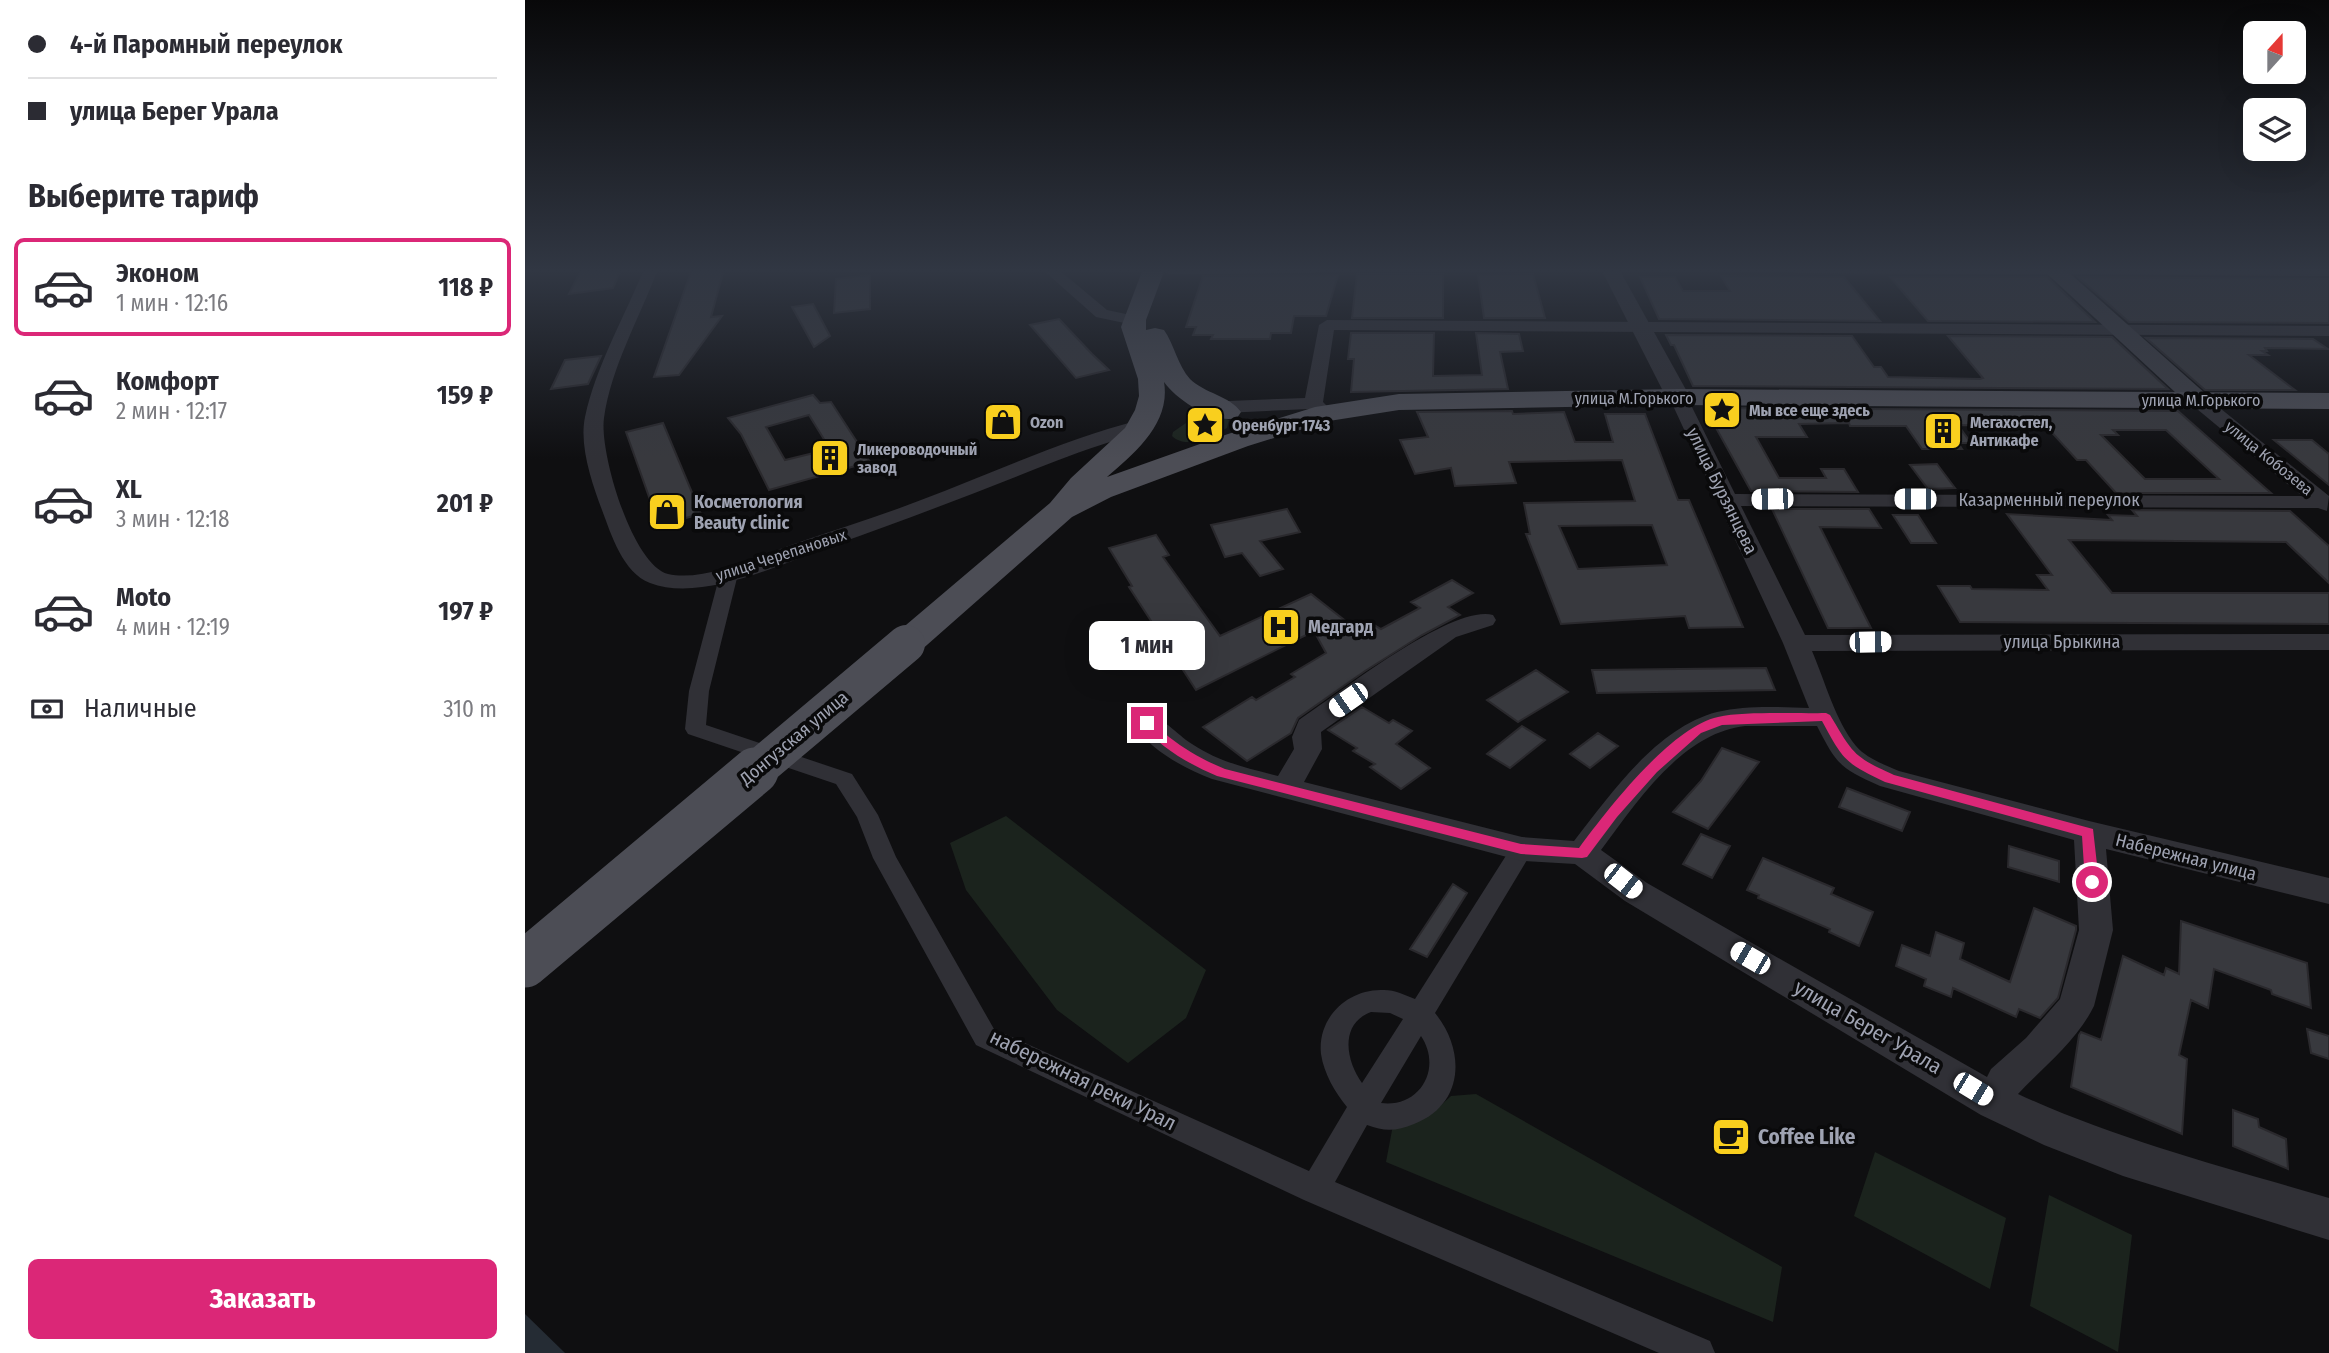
<!DOCTYPE html>
<html lang="ru">
<meta charset="utf-8">
<style>
:root{--surface:#fff;--page:#f7f7f7;--text:#2b2b33;--muted:#7c7c81;--line:#e1e1e2;--accent:#db2777}
body{margin:0;font-family:"Fira Sans Condensed",sans-serif;background:var(--page);color:var(--text);height:100vh;display:flex;flex-direction:column;font-size:26px;white-space:nowrap}
*{box-sizing:border-box;margin:0}
p{font-size:23px;color:var(--muted)}
.icon{flex:none;width:38px;height:38px;fill:none;stroke:currentColor;stroke-width:2;stroke-linecap:round;stroke-linejoin:round}
.map{position:relative;flex:1;overflow:hidden}
.details{display:flex;flex-direction:column;background:var(--surface);width:525px}
.details>*{flex:none}
.guide{display:grid;align-content:center;height:154px;padding:0 28px;background:var(--surface)}
.needle{width:46px;rotate:21deg}
.fabs{position:absolute;left:1718px;top:21px;display:grid;gap:14px}
.fabs a{display:grid;place-items:center;width:63px;height:63px;border-radius:10px;background:var(--surface);box-shadow:0 7px 28px #0002;font-size:35px}
.end{position:absolute;width:32px;height:32px;margin:-16px;border:9px solid #db2777;background:#fff;box-shadow:0 0 0 4px #fff}
.from{border-radius:50%}
.bubble{position:absolute;height:49px;border-radius:10px;background:var(--surface);box-shadow:0 7px 28px #0002;font-size:23px;font-weight:700;line-height:49px;text-align:center}
.car{position:absolute;width:21px;height:42px;margin:-21px -10px;border-radius:9px;box-shadow:0 0 5px 2px #0007;background:linear-gradient(#fff 24%,#345 0 40%,#fff 0 76%,#345 0 86%,#fff 0)}
.guide b{display:flex;align-items:center;gap:24px;height:66px;font-size:26px}
.guide b+b{border-top:2px solid var(--line)}
.guide i{width:18px;height:18px;background:var(--text)}
ul{padding:0;list-style:none}
li{display:flex;align-items:center;gap:21px;height:98px;margin:0 14px 10px;padding:0 14px;border:4px solid transparent;border-radius:10px}
li div{flex:1}
li b{display:block;font-size:26px}
li em{font-style:normal;font-weight:700}
li.on{border-color:var(--accent)}
li>.icon{width:63px;height:63px;stroke-width:1.5}
h2{padding:0 28px;font-size:32px;line-height:84px}
.pay{display:flex;align-items:center;gap:18px;height:77px;padding:0 28px;font-size:26px}
.pay p{margin-inline-start:auto}
.primary-button{display:flex;gap:14px;margin-top:auto;padding:14px 28px}
.primary-button a{flex:1;height:80px;border-radius:10px;background:var(--accent);color:#fff;font-size:28px;font-weight:700;line-height:80px;text-align:center}
main{display:flex;flex:1;min-height:0}
.map>svg:first-child{display:block}
.green{fill:#1b231d}
.water{fill:#252c34}
.building{fill:#38393e;stroke:#2a292d;stroke-width:2;fill-rule:evenodd}
.lines{fill:none;stroke-linecap:round;stroke-linejoin:round}
.pedestrian{fill:#303036;fill-rule:evenodd}
.minor{fill:#303036;fill-rule:evenodd}
.tertiary{fill:#303036;fill-rule:evenodd}
.secondary{fill:#3e3f46;fill-rule:evenodd}
.primary{fill:#4c4d55;fill-rule:evenodd}
.primary-bridge-far1{stroke:#4c4d55;stroke-width:38}
.primary-bridge{stroke:#4c4d55;stroke-width:47}
.route{fill:#db2777}
.labels{text-anchor:middle;dominant-baseline:central;stroke-width:7;stroke-linejoin:round;paint-order:stroke}
.far-street-label{font-size:16px;fill:#9fa3b2;stroke:#0a0a0b}
.far-poi-label{font-size:16px;font-weight:bold;fill:#9fa3b2;stroke:#0a0a0b;text-anchor:start}
.street-label{font-size:18px;fill:#9fa3b2;stroke:#0a0a0b}
.poi-label{font-size:18px;font-weight:bold;fill:#9fa3b2;stroke:#0a0a0b;text-anchor:start}
.near-street-label{font-size:21px;fill:#9fa3b2;stroke:#0a0a0b}
.near-poi-label{font-size:21px;font-weight:bold;fill:#9fa3b2;stroke:#0a0a0b;text-anchor:start}
</style>
<main>
<section class="details">
<div class="guide">
<b><i class="from"></i>4-й Паромный переулок</b>
<b><i></i>улица Берег Урала</b>
</div>
<h2>Выберите тариф</h2>
<ul>
<li class="on"><svg class="icon" aria-label="car" viewBox="0 0 24 24"><path d="M5 17H2v-5l4-1 3-4h7l3 4 3 1v5h-3M9 17h6M6 11h13"/><circle cx="7" cy="17" r="2"/><circle cx="17" cy="17" r="2"/></svg><div><b>Эконом</b><p>1 мин · 12:16</p></div><em>118 ₽</em></li>
<li><svg class="icon" aria-label="car" viewBox="0 0 24 24"><path d="M5 17H2v-5l4-1 3-4h7l3 4 3 1v5h-3M9 17h6M6 11h13"/><circle cx="7" cy="17" r="2"/><circle cx="17" cy="17" r="2"/></svg><div><b>Комфорт</b><p>2 мин · 12:17</p></div><em>159 ₽</em></li>
<li><svg class="icon" aria-label="car" viewBox="0 0 24 24"><path d="M5 17H2v-5l4-1 3-4h7l3 4 3 1v5h-3M9 17h6M6 11h13"/><circle cx="7" cy="17" r="2"/><circle cx="17" cy="17" r="2"/></svg><div><b>XL</b><p>3 мин · 12:18</p></div><em>201 ₽</em></li>
<li><svg class="icon" aria-label="car" viewBox="0 0 24 24"><path d="M5 17H2v-5l4-1 3-4h7l3 4 3 1v5h-3M9 17h6M6 11h13"/><circle cx="7" cy="17" r="2"/><circle cx="17" cy="17" r="2"/></svg><div><b>Moto</b><p>4 мин · 12:19</p></div><em>197 ₽</em></li>
</ul>
<div class="pay"><svg class="icon" aria-label="cash" viewBox="0 0 24 24"><path d="M3 7h18v10H3z"/><circle cx="12" cy="12" r="2"/></svg>Наличные<p>310 m</p></div>
<div class="primary-button"><a>Заказать</a></div>
</section>
<div class="map">
<svg width="1804" height="1353" viewBox="0 0 1804 1353">
<rect width="100%" height="100%" fill="#0f0f11"/>
<path class="green" d="M688,414l16,6 -2,8c-15,8 -41,22 -55,8l1,-4 23,-16z
M481,816l200,154 -20,48 -58,45 -71,-53 -91,-120 -16,-47z
M951,1094l306,173 -9,55 -387,-160 7,-37 27,-7 18,-10 13,-12z
M1350,1152l131,66 -16,71 -136,-73z
M1524,1195l83,40 -14,117 -88,-46z"/>
<path class="water" d="M0,1314l40,39h-40z"/>
<path class="building" d="M96,269l-8,19 -44,6 12,-24z
M167,269h32l-13,48 11,-1 -43,59 -25,2z
M832,274h86v44h-91z
M1008,274l12,44h-61l-6,-43z
M345,275v34l-36,4 2,-34z
M813,275l-12,41h-32l-3,17h-20l-1,6h-59l2,-4h-20l3,-8h-10l17,-51z
M1196,276l123,1 36,44 -221,-2 -19,-42h35l8,14h47z
M1365,277h157l48,45 -167,-1z
M1553,277l251,2v44l-200,-1z
M288,304l17,32 -16,11 -22,-40z
M534,319l33,35 17,16 -33,8 -46,-53z
M826,333h83l-1,43 49,-1 -6,-42 43,1 4,17 -23,1 8,37 -157,3 3,-33h-6z
M1141,335l186,1 22,31h7l7,10 92,2 3,-1 -35,-42 164,1 56,52 -475,-3 -19,-41h-3z
M1621,338l167,1 15,10 -63,-1 2,3h-5l6,4h-19l46,35h-90z
M76,356l-13,28 -37,5 14,-29z
M288,395l7,8 11,-1 39,60 -101,28 -28,-56 -13,-16zM284,415l21,34 -45,11 -19,-33z
M1180,408l473,3 93,82h-155l-30,-33h-9l-31,-34 -88,-1 13,18h-13l4,6h-40l-16,-23h-56l-1,-3 -50,1 8,13h-51l23,41h47l-5,-9h23l14,23 -107,-1zM1588,430h53l53,49h-74l-44,-44h17z
M987,411l1,3 51,-2 11,30h38l-8,-28h40l33,86h11l54,127 -54,1 -4,-12 -124,8 -35,-90h4l-6,-31 111,-2 -13,-41 -113,2 7,21 -61,3 -4,-18 -36,6 -15,-34 28,-3 -11,-25zM1127,525l15,40 -89,4 -19,-43z
M138,423l38,91 -42,11 -33,-93z
M1749,440h38l17,14v31z
M1412,464l18,24 -27,1 -18,-24z
M762,509l13,23 -40,9 23,28 -23,7 -18,-23 -17,4 -14,-32z
M1247,509h97l12,19 -61,-1 51,101h-43z
M1607,510l158,1 39,35v37l-43,-41 -217,-2 43,53h217v31l-369,-2 -22,-36h32l2,3 76,1 -11,-15h15l-45,-61 105,6 -4,-5 29,1z
M1368,515h25l18,28h-25z
M631,535l13,20 -6,2 57,79 91,-42 50,39 13,-8 7,4 39,-21 -9,-6 41,-22 21,13 -25,14 12,8 -38,20 -57,36 -67,47 -7,15 -44,28 -44,-34 49,-30 4,3 39,-23 -4,-3 35,-21 -12,-22 -118,59 -67,-103 3,-1 -23,-38z
M1241,668l9,22 -178,3 -5,-23z
M1011,670l32,22 -50,30 -31,-22z
M837,707l27,16 4,-3 19,11 -16,13 34,24 -29,21 -31,-22 5,-3 -22,-13 4,-3 -29,-18z
M997,726l23,14 -35,28 -23,-14z
M1073,733l20,13 -28,22 -20,-14z
M1197,748l37,14 -51,67 -35,-17 28,-31z
M1322,788l63,24 -8,19 -63,-24z
M1176,834l29,12 -18,32 -29,-14z
M1484,846l50,15v21l-51,-15z
M1238,858l71,30 -3,6 42,18 -14,34 -30,-14 1,-3 -72,-31 1,-3 -12,-5z
M928,884l14,9 -40,64 -17,-8z
M1509,908l42,18v4l-18,68 -18,20 -21,-9 -3,8 -63,-29 -2,9 -27,-11 2,-7 -30,-13 6,-21 28,11 6,-24 28,11 -4,16 50,23z
M1656,921l126,42 4,45 -39,-14 -1,-4 -57,-21 -6,39 -17,-8 -12,55 8,4 -5,75 -111,-47 8,-52 2,-3 20,8 22,-84 41,19 2,-7 13,6z
M1782,1029l22,7v23l-18,-6z
M1708,1110l25,9 1,8 27,12 2,30 -55,-23z
M1199,1120l23,13 -9,20 -24,-13z"/>
<g class="lines">
<path class="pedestrian" d="M204,569l9,5 -29,117 -3,34 146,49 26,41 18,42 98,172 315,142 38,-64c-12,-15 -23,-33 -26,-53 -4,-37 28,-66 63,-64 11,0 21,5 31,9l99,-156 8,-3 8,3 3,6 -3,6 -95,158c31,38 29,92 -21,111 -17,7 -29,8 -47,1l-32,57 375,159 5,12h-56l-355,-153 -328,-155 -103,-187 -16,-41 -21,-33 -148,-50 -3,-5 4,-38 31,-117zM846,1012l19,1 13,6 -41,64c-16,-22 -23,-59 9,-71zM896,1036c22,33 -2,72 -40,67z"/>
<path class="minor" d="M119,269h14c-18,48 -47,98 -54,149 -5,33 28,147 64,156 36,8 89,-17 123,-29 43,-15 87,-28 130,-45 72,-27 144,-61 219,-80l10,6 -3,4c-30,10 -61,19 -91,31 -74,29 -147,58 -222,84 -51,18 -132,58 -184,38 -27,-10 -39,-49 -48,-73 -10,-27 -23,-64 -17,-93 11,-51 39,-99 59,-148z
M517,269h16l49,41 33,7 2,3 -8,5 -38,-8z
M639,269h157l-7,4 -143,1 -5,-1z
M1263,269h541v7l-534,-3z
M802,320l1002,6v10l-995,-6 -11,72 11,11 -2,4h-14l-9,-8 -106,5 -9,-6 9,-6 102,-4 14,-73z
M1153,391l9,6 48,97 567,2 -111,-92 -2,-4 9,-6 7,2 124,100 -2,15 -9,-3 -577,-2 64,129 524,-1v16l-517,1c13,30 23,69 44,95 10,12 29,19 43,25l190,50 240,57v26l-223,-55 7,81 -19,76c-17,35 -50,60 -76,88 100,46 206,73 311,104v42l-206,-64 -79,-31 -63,-30 -356,-214 -50,-37 -53,-3 -310,-82c-28,-11 -63,-29 -79,-56l4,-7c22,-6 37,17 55,28 27,18 55,24 86,32l16,-27 -2,-12 7,-17c38,-25 152,-116 194,-105l3,5 -3,5 -37,12 -135,95 1,17 -18,33 218,55 52,4c37,-47 82,-113 143,-129 30,-7 61,-5 92,-4l-26,-65 -114,-246zM1220,726h72c20,39 23,42 63,60l194,54 5,90 -19,69 -34,39 -35,31 -4,8 -340,-194 -46,-33c35,-47 81,-117 144,-124z"/>
<path class="tertiary" d="M1076,269h18l71,128 -4,5h-16l-4,-5z"/>
<path class="secondary" d="M1517,269h23l142,126 4,5 -4,5 -9,3 -9,-3z"/>
<path class="primary" d="M618,269h22l-19,51v10l9,-2 9,2c10,14 14,36 26,49 14,14 40,17 51,33l-4,6c-24,6 -59,-17 -73,-36 7,41 -29,71 -57,95l121,-43 87,-27 84,-13 279,-5 651,4v16l-651,-4 -279,5 -70,11 -81,25 -137,51 -39,20 -153,135 -13,4 -13,-4 -6,-8 6,-8 157,-133 21,-25 54,-50 10,-18 4,-14 -1,-17 -17,-52z"/>
<path class="primary-bridge-far1" d="M228,773l153,-129"/>
<path class="primary-bridge" d="M0,964l230,-193"/>
</g>
<linearGradient id="sky" x2="0" y2="1"><stop stop-color="#080809"/><stop offset="0.59" stop-color="#313743"/><stop offset="1" stop-color="#313743" stop-opacity="0"/></linearGradient>
<rect width="1804" height="459" fill="url(#sky)"/>
<path class="route" d="M1301,713l4,2c23,38 22,41 64,60l199,54 6,53 -2,4 -5,1 -7,-5 -3,-46 -197,-54c-40,-19 -42,-22 -63,-61l-100,4 -21,8 -44,39 -40,45 -30,40 -5,1 -61,-4 -304,-78c-28,-12 -57,-28 -76,-53l6,-4c9,4 15,12 22,18 18,14 36,24 56,32l296,75 58,4c28,-38 92,-121 139,-131 28,-6 78,-3 108,-4z"/>
<defs>
<g id="sight-square" transform="scale(2.0125)"><rect x="-9" y="-9" width="18" height="18" rx="4" fill="#f9cf1e" stroke="#0a0a0b"/><path d="M0-6L1.8-2.2L6-1.7L2.9 1.2L3.7 5.4L0 3.3L-3.7 5.4L-2.9 1.2L-6-1.7L-1.8-2.2Z" fill="#111"/></g>
<g id="shop-square" transform="scale(2.0125)"><rect x="-9" y="-9" width="18" height="18" rx="4" fill="#f9cf1e" stroke="#0a0a0b"/><path d="M-5-2.5h2.3a2.7 3.5 0 0 1 5.4 0H5L5.5 6h-11ZM-1.5-2.5h3a1.5 2.3 0 0 0-3 0Z" fill="#111"/></g>
<g id="building-square" transform="scale(2.0125)"><rect x="-9" y="-9" width="18" height="18" rx="4" fill="#f9cf1e" stroke="#0a0a0b"/><path d="M-4-6H4V6H1V3H-1V6H-4ZM-2.5-4.3h1.7v1.8h-1.7ZM.8-4.3h1.7v1.8H.8ZM-2.5-1h1.7V.8h-1.7ZM.8-1h1.7V.8H.8Z" fill="#111"/></g>
<g id="hospital-square" transform="scale(2.0125)"><rect x="-9" y="-9" width="18" height="18" rx="4" fill="#f9cf1e" stroke="#0a0a0b"/><path d="M-5-5h3v3.5h4V-5h3V5h-3V1.5h-4V5h-3Z" fill="#111"/></g>
<g id="cafe-square" transform="scale(2.0125)"><rect x="-9" y="-9" width="18" height="18" rx="4" fill="#f9cf1e" stroke="#0a0a0b"/><path d="M-5.5-4.5H6V0H3Q3 3.5 0 3.5H-2.5Q-5.5 3.5-5.5 0ZM3-3.2v2h1.7v-2ZM-6 4.5H4V6H-6Z" fill="#111"/></g>
</defs>
<g fill-rule="evenodd">
<use href="#sight-square" x="1197" y="410"/>
<use href="#shop-square" x="478" y="422"/>
<use href="#sight-square" x="680" y="425"/>
<use href="#building-square" x="1418" y="431"/>
<use href="#building-square" x="305" y="458"/>
<use href="#shop-square" x="142" y="512"/>
<use href="#hospital-square" x="756" y="627"/>
<use href="#cafe-square" x="1206" y="1137"/>
</g>
<g class="labels">
<g class="far-street-label">
<text x="1109" y="398">улица М.Горького</text>
<text x="1676" y="400">улица М.Горького</text>
<text transform="translate(1744 458) rotate(39)">улица Кобозева</text>
<text transform="translate(256 555) rotate(-18)">улица Черепановых</text>
</g>
<g class="far-poi-label">
<text x="1224" y="410">Мы все еще здесь</text>
<text x="505" y="422">Ozon</text>
<text x="1445" y="422">Мегахостел,<tspan x="1445" dy="18">Антикафе</tspan></text>
<text x="707" y="425">Оренбург 1743</text>
<text x="332" y="449">Ликероводочный<tspan x="332" dy="18">завод</tspan></text>
</g>
<g class="street-label">
<text transform="translate(1197 491) rotate(64)">улица Бурзянцева</text>
<text x="1524" y="500">Казарменный переулок</text>
<text x="1537" y="642">улица Брыкина</text>
<text transform="translate(269 738) rotate(-40)">Донгузская улица</text>
<text transform="translate(1661 857) rotate(14)">Набережная улица</text>
</g>
<g class="poi-label">
<text x="169" y="502">Косметология<tspan x="169" dy="21">Beauty clinic</tspan></text>
<text x="783" y="627">Медгард</text>
</g>
<g class="near-street-label">
<text transform="translate(1343 1027) rotate(30)">улица Берег Урала</text>
<text transform="translate(558 1080) rotate(26)">набережная реки Урал</text>
</g>
<g class="near-poi-label">
<text x="1233" y="1137">Coffee Like</text>
</g>
</g>
</svg>
<div class="fabs">
<a><svg class="needle" viewBox="-14 -14 28 28"><path d="M0-13l5 13h-10z" fill="#e53935"/><path d="M0 13l5-13h-10z" fill="#7c7c81"/></svg></a>
<a><svg class="icon" aria-label="layers" viewBox="0 0 24 24"><path d="M12 4l9 5-9 5-9-5zM3 14l9 5 9-5"/></svg></a>
</div>
<i class="end from" style="left:1567px;top:882px"></i>
<i class="end" style="left:622px;top:723px"></i>
<div class="bubble" style="left:564px;top:621px;width:116px">1 мин</div>
<i class="car" style="left:1247px;top:499px;rotate:269deg"></i>
<i class="car" style="left:1390px;top:499px;rotate:270deg"></i>
<i class="car" style="left:1345px;top:642px;rotate:89deg"></i>
<i class="car" style="left:823px;top:700px;rotate:235deg"></i>
<i class="car" style="left:1098px;top:881px;rotate:128deg"></i>
<i class="car" style="left:1225px;top:958px;rotate:300deg"></i>
<i class="car" style="left:1448px;top:1089px;rotate:121deg"></i>
</div>
</main>
